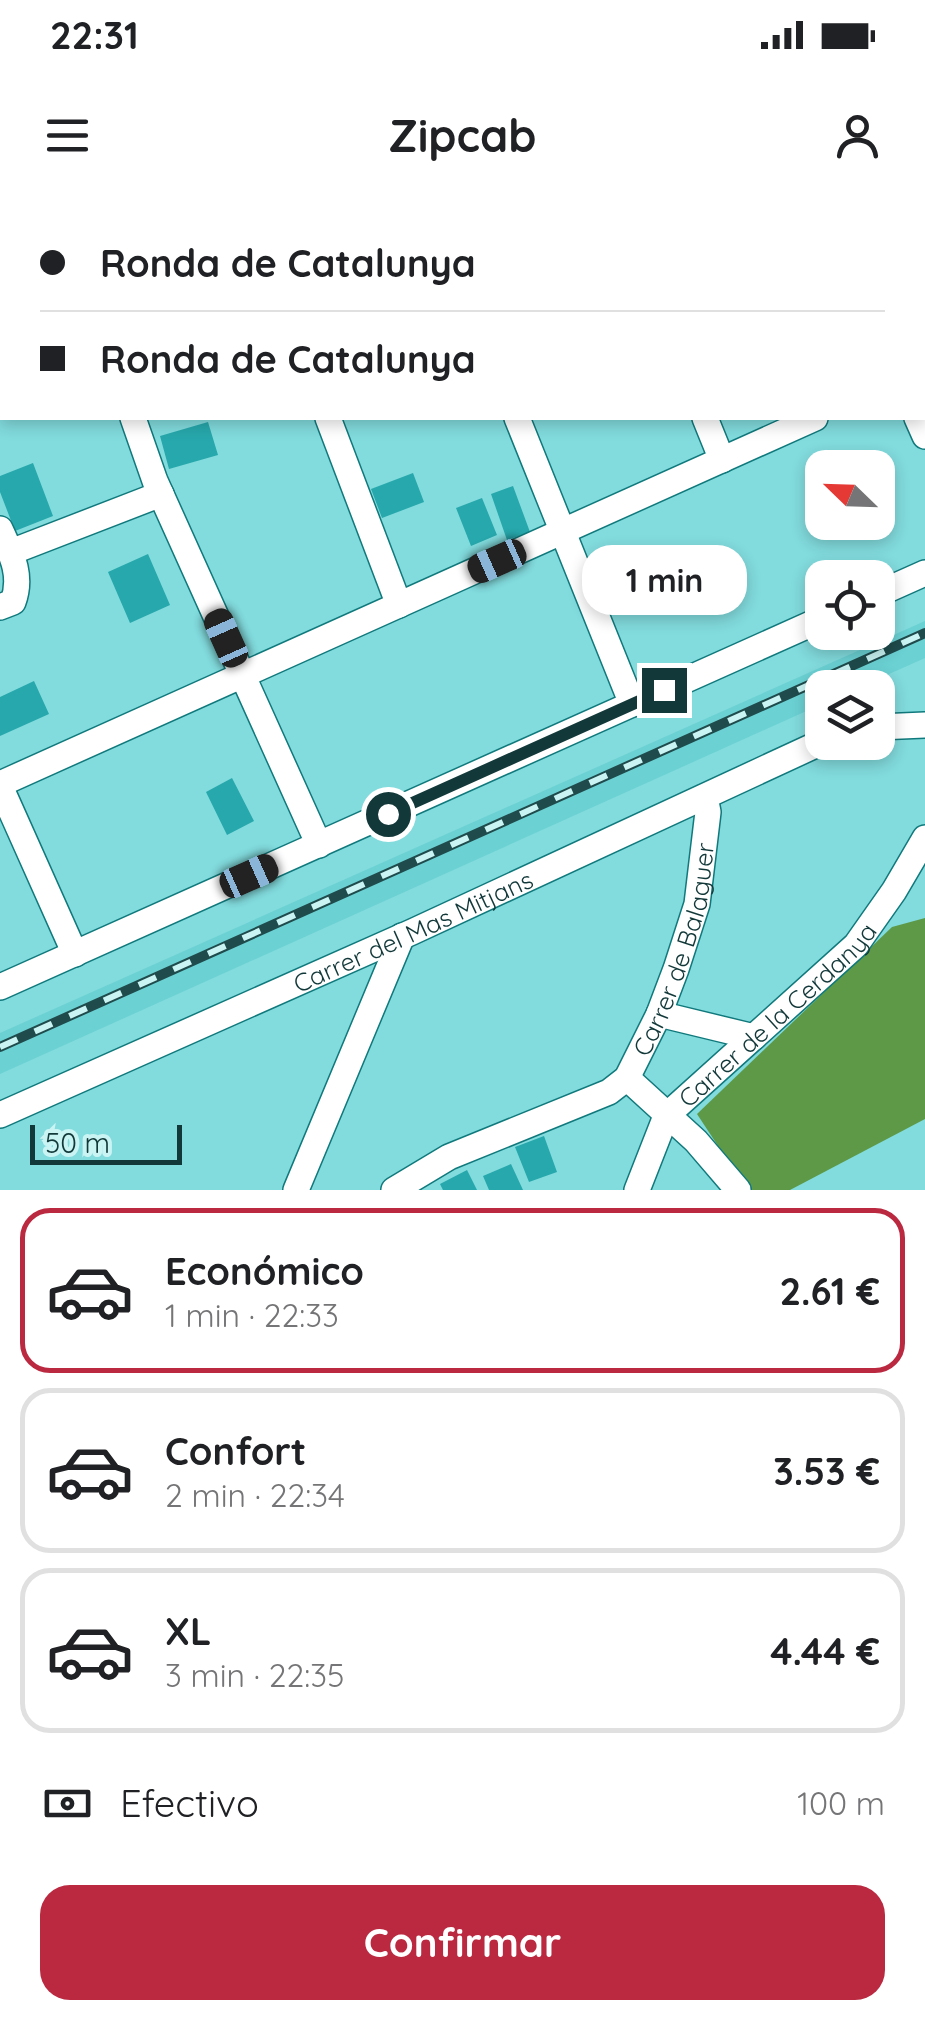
<!DOCTYPE html>
<html lang="es">
<meta charset="utf-8">
<style>
:root{--surface:#fff;--page:#f6f6f6;--text:#202124;--muted:#757577;--line:#e0e0e0;--accent:#ba2940}
body{margin:0;font-family:Quicksand,sans-serif;background:var(--page);color:var(--text);height:100vh;display:flex;flex-direction:column;font-size:38px;white-space:nowrap}
*{box-sizing:border-box;margin:0}
p{font-size:32px;color:var(--muted)}
.icon{flex:none;width:55px;height:55px;fill:none;stroke:currentColor;stroke-width:2;stroke-linecap:round;stroke-linejoin:round}
.map{position:relative;height:990px;overflow:hidden}
.panel{display:flex;flex-direction:column;background:var(--surface);flex:1}
.panel>*{flex:none}
.banner{position:absolute;left:0px;top:0px;width:925px;height:220px;box-shadow:0 5px 15px #0003;display:grid;align-content:center;height:220px;padding:0 40px;background:var(--surface)}
.needle{width:65px;rotate:293deg}
.fabs{position:absolute;left:805px;top:250px;display:grid;gap:20px}
.fabs a{display:grid;place-items:center;width:90px;height:90px;border-radius:20px;background:var(--surface);box-shadow:0 5px 15px #0003;font-size:50px}
.scale{position:absolute;left:30px;bottom:25px;width:152px;box-sizing:border-box;padding-left:10px;border:5px solid #123839;border-top:0;font-size:28px;line-height:35px;white-space:nowrap;color:#123839;-webkit-text-stroke:8px #caf4f4;paint-order:stroke}
.end{position:absolute;width:45px;height:45px;margin:-22px;border:12px solid #123839;background:#fff;box-shadow:0 0 0 5px #fff}
.from{border-radius:50%}
.bubble{position:absolute;height:70px;border-radius:30px;background:var(--surface);box-shadow:0 5px 15px #0003;font-size:32px;font-weight:700;line-height:70px;text-align:center}
.car{position:absolute;width:30px;height:60px;margin:-30px -15px;border-radius:12px;box-shadow:0 0 8px 2px #0007;background:linear-gradient(#222 24%,#8ab4d8 0 40%,#222 0 76%,#8ab4d8 0 86%,#222 0)}
.banner b{display:flex;align-items:center;gap:35px;height:95px;font-size:38px}
.banner b+b{border-top:2px solid var(--line)}
.banner i{width:25px;height:25px;background:var(--text)}
ul{padding:18px 0 0;list-style:none}
li{display:flex;align-items:center;gap:30px;height:165px;margin:0 20px 15px;padding:0 20px;border:5px solid var(--line);border-radius:30px}
li div{flex:1}
li b{display:block;font-size:38px}
li em{font-style:normal;font-weight:700}
li.current{border-color:var(--accent)}
li>.icon{width:90px;height:90px;stroke-width:1.5}
.pay{display:flex;align-items:center;gap:25px;height:110px;padding:0 40px;font-size:38px}
.pay p{margin-inline-start:auto}
.primary-button{display:flex;gap:20px;margin-top:auto;padding:20px 40px}
.primary-button a{flex:1;height:115px;border-radius:30px;background:var(--accent);color:#fff;font-size:40px;font-weight:700;line-height:115px;text-align:center}
.status{display:flex;justify-content:space-between;align-items:center;height:70px;padding:0 50px;background:var(--surface);direction:ltr}
.status svg{height:28px;fill:currentColor}
header{display:flex;justify-content:space-between;align-items:center;height:130px;padding:0 40px;background:var(--surface);font-size:45px;font-weight:700}
.map>svg:first-child{display:block}
.built{fill:#6bd1d3}
.forest{fill:#5d9946}
.building{fill:#27a8ac}
.lines{fill:none;stroke-linecap:round;stroke-linejoin:round}
.minor-casing{stroke:#10797c;stroke-width:28}
.minor{stroke:#fff;stroke-width:25}
.rail-casing{stroke:#1f4b4c;stroke-width:10}
.rail{stroke:#caf4f4;stroke-width:6;stroke-dasharray:19;stroke-linecap:butt}
.route{stroke:#123839;stroke-width:12}
.labels{text-anchor:middle;dominant-baseline:central;stroke-width:10;stroke-linejoin:round;paint-order:stroke}
.street-label{font-size:25px;fill:#123839;stroke:#caf4f4}
</style>
<div class="status"><b>22:31</b><svg viewBox="0 0 49 12"><path d="M0 12V9h3v3zM5 12V6h3v6zM10 12V3h3v9zM15 12V0h3v12zM26 1h20v11H26zM47 4h2v5h-2z"/></svg></div>
<header><svg class="icon" aria-label="menu" viewBox="0 0 24 24"><path d="M4 6h16M4 12h16M4 18h16"/></svg>Zipcab<svg class="icon" aria-label="person" viewBox="0 0 24 24"><circle cx="12" cy="8" r="4"/><path d="M4 21q1-7 8-7t8 7"/></svg></header>
<div class="map">
<svg width="925" height="990" viewBox="0 0 925 990">
<rect width="100%" height="100%" fill="#82dbdd"/>
<path class="built" d="M925,421v37l-65,29 -38,1v16l-822,370v-41z"/>
<path class="forest" d="M925,718v201l-135,71h-43l-50,-76 195,-187z"/>
<path class="building" d="M208,222l10,33 -49,14 -9,-33z
M33,263l20,53 -38,15 -15,-39v-16z
M413,273l11,29 -42,16 -11,-29z
M513,286l17,46 -23,8 -16,-46z
M482,298l15,37 -26,11 -15,-38z
M148,354l22,51 -40,18 -22,-51z
M34,481l15,33 -49,22v-39z
M232,578l22,43 -27,14 -21,-43z
M544,936l13,36 -28,10 -14,-35z
M511,964l12,26h-34l-6,-14z
M467,970l10,20h-34l-3,-6z"/>
<g class="lines">
<g class="minor-casing">
<g id="minor">
<path d="M71,0l1,2"/>
<path d="M430,0l1,2"/>
<path d="M619,0l1,2"/>
<path d="M828,0l1,2"/>
<path d="M464,2l8,-2"/>
<path d="M0,152l2,-1"/>
<path d="M133,218l22,63 164,364"/>
<path d="M328,218l71,187"/>
<path d="M517,218l115,286"/>
<path d="M705,218l17,42"/>
<path d="M917,218l8,18"/>
<path d="M0,329c11,24 23,46 13,73l-13,5"/>
<path d="M11,352l150,-58"/>
<path d="M878,394l47,-21"/>
<path d="M878,527l47,-2"/>
<path d="M0,584l815,-366"/>
<path d="M0,586l75,168"/>
<path d="M0,787l822,-368"/>
<path d="M659,814l95,23"/>
<path d="M627,878l69,63 42,49"/>
<path id="s1" d="M0,915l412,-183 410,-190"/>
<path d="M296,990l106,-254"/>
<path id="s2" d="M394,990l55,-33 160,-65 18,-14 32,-64 17,-45 21,-65 11,-92 -3,-15"/>
<path id="s3" d="M637,990l29,-74 190,-171 38,-54 31,-53"/>
</g>
</g>
<use href="#minor" class="minor"/>
<g class="rail-casing">
<path id="rail" d="M0,847l925,-414"/>
</g>
<use href="#rail" class="rail"/>
</g>
<g class="lines">
<path class="route" d="M388,614l276,-124"/>
</g>
<g class="labels">
<g class="street-label">
<text stroke="none"><textPath href="#s1" startOffset="452">Carrer del Mas Mitjans</textPath></text>
<text stroke="none"><textPath href="#s2" startOffset="398">Carrer de Balaguer</textPath></text>
<text stroke="none"><textPath href="#s3" startOffset="230">Carrer de la Cerdanya</textPath></text>
</g>
</g>
</svg>
<div class="fabs">
<a><svg class="needle" viewBox="-14 -14 28 28"><path d="M0-13l5 13h-10z" fill="#e53935"/><path d="M0 13l5-13h-10z" fill="#757577"/></svg></a>
<a><svg class="icon" aria-label="locate" viewBox="0 0 24 24"><circle cx="12" cy="12" r="6"/><path d="M12 2v4M12 18v4M2 12h4M18 12h4"/></svg></a>
<a><svg class="icon" aria-label="layers" viewBox="0 0 24 24"><path d="M12 4l9 5-9 5-9-5zM3 14l9 5 9-5"/></svg></a>
</div>
<div class="scale">50 m</div>
<i class="end from" style="left:388px;top:614px"></i>
<i class="end" style="left:664px;top:490px"></i>
<div class="bubble" style="left:582px;top:345px;width:165px">1 min</div>
<i class="car" style="left:497px;top:361px;rotate:246deg"></i>
<i class="car" style="left:226px;top:438px;rotate:336deg"></i>
<i class="car" style="left:249px;top:676px;rotate:66deg"></i>
<div class="banner">
<b><i class="from"></i>Ronda de Catalunya</b>
<b><i></i>Ronda de Catalunya</b>
</div>
</div>
<section class="panel">
<ul>
<li class="current"><svg class="icon" aria-label="car" viewBox="0 0 24 24"><path d="M5 17H2v-5l4-1 3-4h7l3 4 3 1v5h-3M9 17h6M6 11h13"/><circle cx="7" cy="17" r="2"/><circle cx="17" cy="17" r="2"/></svg><div><b>Económico</b><p>1 min · 22:33</p></div><em>2.61 €</em></li>
<li><svg class="icon" aria-label="car" viewBox="0 0 24 24"><path d="M5 17H2v-5l4-1 3-4h7l3 4 3 1v5h-3M9 17h6M6 11h13"/><circle cx="7" cy="17" r="2"/><circle cx="17" cy="17" r="2"/></svg><div><b>Confort</b><p>2 min · 22:34</p></div><em>3.53 €</em></li>
<li><svg class="icon" aria-label="car" viewBox="0 0 24 24"><path d="M5 17H2v-5l4-1 3-4h7l3 4 3 1v5h-3M9 17h6M6 11h13"/><circle cx="7" cy="17" r="2"/><circle cx="17" cy="17" r="2"/></svg><div><b>XL</b><p>3 min · 22:35</p></div><em>4.44 €</em></li>
</ul>
<div class="pay"><svg class="icon" aria-label="cash" viewBox="0 0 24 24"><path d="M3 7h18v10H3z"/><circle cx="12" cy="12" r="2"/></svg>Efectivo<p>100 m</p></div>
<div class="primary-button"><a>Confirmar</a></div>
</section>
